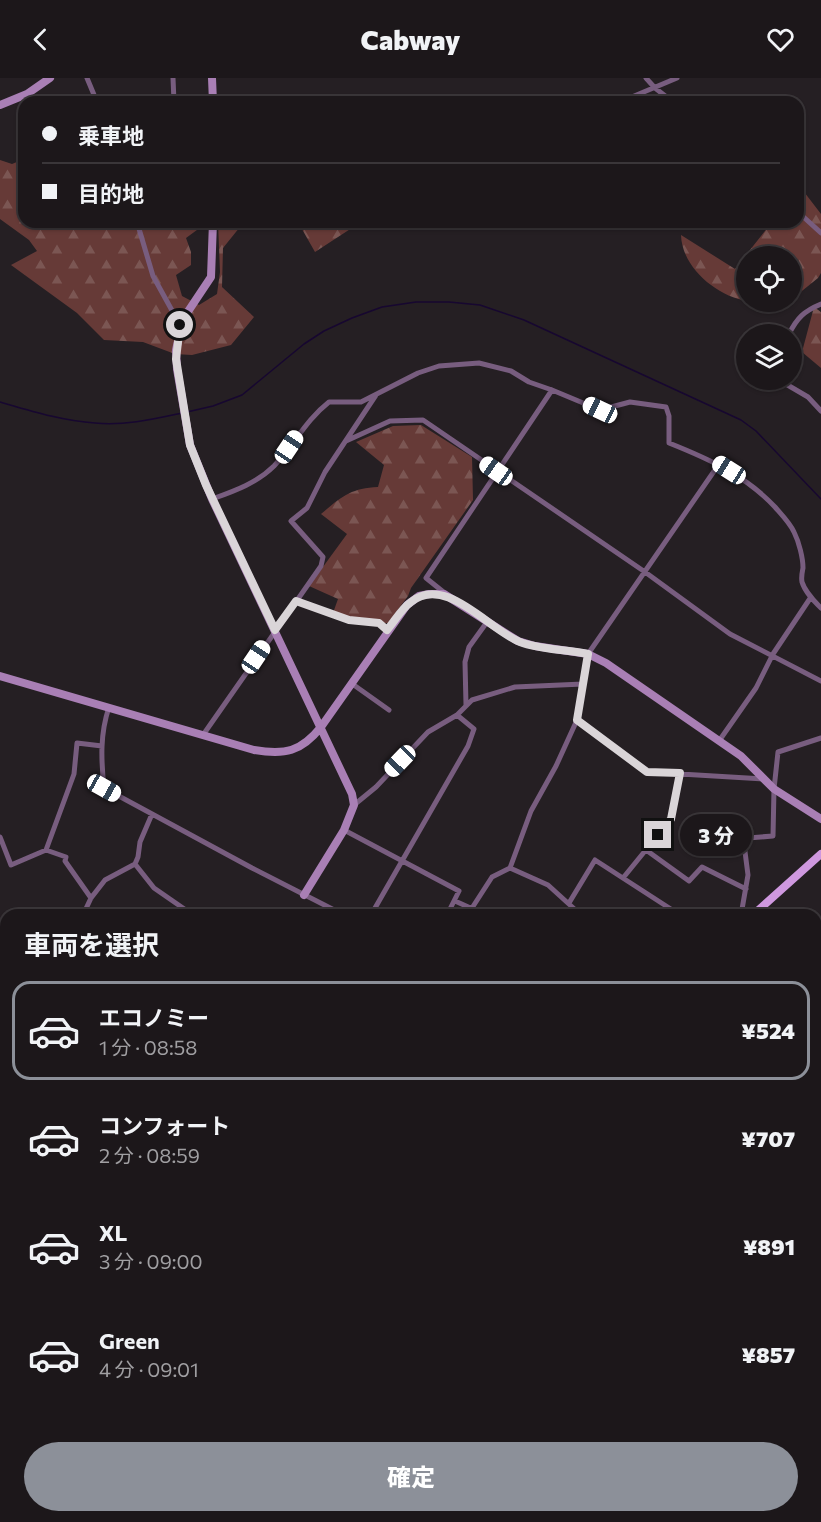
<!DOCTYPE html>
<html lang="ja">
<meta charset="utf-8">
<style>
:root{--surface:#1c171a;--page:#252023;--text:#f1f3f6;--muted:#a09fa2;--line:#3a3639;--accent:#8c9099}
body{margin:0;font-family:Commissioner,"Noto Sans JP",sans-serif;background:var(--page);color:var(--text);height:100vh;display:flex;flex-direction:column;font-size:22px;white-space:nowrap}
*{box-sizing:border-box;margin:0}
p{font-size:20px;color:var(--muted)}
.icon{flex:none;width:33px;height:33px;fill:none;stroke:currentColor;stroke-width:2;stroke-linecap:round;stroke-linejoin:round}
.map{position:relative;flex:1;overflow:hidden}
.side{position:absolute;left:0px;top:831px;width:822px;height:614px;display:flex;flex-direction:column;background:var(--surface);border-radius:18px 18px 0 0;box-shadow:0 2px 4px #0004,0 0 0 2px var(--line)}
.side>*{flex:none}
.guide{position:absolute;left:18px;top:18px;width:786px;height:132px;border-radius:18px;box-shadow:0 2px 4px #0004,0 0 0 2px var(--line);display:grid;align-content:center;height:132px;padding:0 24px;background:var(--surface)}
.fabs{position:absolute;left:736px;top:168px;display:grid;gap:12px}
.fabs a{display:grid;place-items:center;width:66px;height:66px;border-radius:50%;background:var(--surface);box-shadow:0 2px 4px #0004,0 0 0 2px var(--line);font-size:30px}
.end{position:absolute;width:27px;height:27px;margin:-14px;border:8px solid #dad5d8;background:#111;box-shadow:0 0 0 3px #111}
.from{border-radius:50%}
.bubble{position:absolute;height:42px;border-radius:21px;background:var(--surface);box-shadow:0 2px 4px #0004,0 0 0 2px var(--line);font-size:20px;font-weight:800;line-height:42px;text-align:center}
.car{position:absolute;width:18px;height:36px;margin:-18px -9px;border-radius:8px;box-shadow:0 0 4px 2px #0007;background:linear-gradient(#fff 24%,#345 0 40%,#fff 0 76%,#345 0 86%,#fff 0)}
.guide b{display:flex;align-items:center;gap:21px;height:57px;font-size:22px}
.guide b+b{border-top:2px solid var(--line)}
.guide i{width:15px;height:15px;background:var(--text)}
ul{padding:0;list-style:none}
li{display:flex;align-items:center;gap:18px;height:99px;margin:0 12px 9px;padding:0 12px;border:3px solid transparent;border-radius:18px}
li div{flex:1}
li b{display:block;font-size:22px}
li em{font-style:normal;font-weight:800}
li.selected{border-color:var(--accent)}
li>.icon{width:54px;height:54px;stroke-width:1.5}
h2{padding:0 24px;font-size:27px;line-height:72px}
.button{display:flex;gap:12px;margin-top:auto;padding:12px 24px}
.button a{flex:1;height:69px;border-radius:36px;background:var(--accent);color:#fff;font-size:24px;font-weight:800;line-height:69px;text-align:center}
header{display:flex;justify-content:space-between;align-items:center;height:78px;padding:0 24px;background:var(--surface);font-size:27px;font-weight:800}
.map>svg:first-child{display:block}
.built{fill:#33292f}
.forest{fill:url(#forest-firs)}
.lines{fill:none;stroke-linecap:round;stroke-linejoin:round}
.stream{stroke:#170730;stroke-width:1.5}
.river{stroke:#170730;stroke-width:10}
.street{stroke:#785d7f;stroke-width:5}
.secondary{stroke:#a97fb5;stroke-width:8}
.primary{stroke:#cf98df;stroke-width:8}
.route{stroke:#dad5d8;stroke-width:8}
</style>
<header><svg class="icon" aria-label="back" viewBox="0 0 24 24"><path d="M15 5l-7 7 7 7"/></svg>Cabway<svg class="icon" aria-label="heart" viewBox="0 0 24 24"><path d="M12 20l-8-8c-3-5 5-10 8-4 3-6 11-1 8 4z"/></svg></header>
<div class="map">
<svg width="821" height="1444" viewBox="0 0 821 1444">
<defs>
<pattern id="forest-firs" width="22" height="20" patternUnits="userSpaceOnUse" patternTransform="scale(1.5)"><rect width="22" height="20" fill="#663a37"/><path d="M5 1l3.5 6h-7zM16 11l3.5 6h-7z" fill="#7b5653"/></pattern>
</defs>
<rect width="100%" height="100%" fill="#251f23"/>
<path class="built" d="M292,1438h165l3,6h-171z"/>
<path class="forest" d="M24,81v63h179l-2,5 -15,11 5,14v13l-15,10 6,21 17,9 18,-11 3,-22 -2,-50h26l-21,26 -1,39 32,30 -23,28 -39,10 -17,-1 -32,-12 -39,-2 -27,-27 -66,-48 26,-14 -8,-11 -29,-21v-59l12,4z
M798,106l23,30v59l-3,5 -26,21v-43h-45v45c-30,-5 -65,-33 -66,-66l54,34 37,-47h26z
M298,144h63l-46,30z
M814,229l7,5v56l-19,-16z
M421,347l51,32 1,43 -62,88 -3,8 -20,27h-9l-46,-10 5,-14 -29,-13 38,-52 -26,-20c20,-17 30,-26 57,-27l6,-22 -28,-23 37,-16z
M0,1052h6v124l-6,5z
M0,1389l6,3v46l50,1 -3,5h-53z"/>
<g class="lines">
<path class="stream" d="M0,324c31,9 63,19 95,21 29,3 59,-4 87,-10
M187,334l26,-6 29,-11 62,-51 20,-13 28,-13 30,-11 34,-5h33l31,3 44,15 217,100 15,11 65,68"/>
<path class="river" d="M0,886l6,8
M816,1417l5,5"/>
<path class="street" d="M87,0l10,24
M173,0l1,24
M646,0l9,10 18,14
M620,24l57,-24
M798,134l23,21
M137,144l16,54 27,49
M789,256c8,-16 15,-23 32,-30
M779,302l29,17 13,14
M346,363l44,-20 33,-1 222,152 85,62 91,47
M212,421c22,-8 45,-16 62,-33 20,-21 32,-46 55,-64h32l57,-29 21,-7 40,-3 32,8 18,11 23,8 48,20 30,-8 36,5 3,9v27c40,16 76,32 106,64 7,8 15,16 19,25 5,10 9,26 9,36 -1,5 -2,9 -1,14 3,10 12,19 19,26
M446,516l-20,-16 126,-188
M296,523l53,18 30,4 8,7
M351,605l38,27
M466,627l-1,-43 4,-15 18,-25
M109,629c-9,27 -8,52 -5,81l148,80 92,47
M577,642l70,52 117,7
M203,657l118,-169 2,-9 -32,-36 16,-13 18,-36 51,-77
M719,663l37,-53 17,-34 38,-57
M354,727l22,-18 52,-55 29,-17 15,-15 43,-13 68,-3
M344,752l115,61 -12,24
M0,759l11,28 35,-15 20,7 -1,4 26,37
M46,772l28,-76 3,-31 25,3
M646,772l43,31 13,-14 44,22
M135,786l19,24 39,27
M510,790l38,17 33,30
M623,800l48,-59 8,-46
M455,823l31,14
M569,825l26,-43 85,55
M472,830l20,-31 18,-9 21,-57 25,-45 21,-46 11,-66 131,-190
M83,837l8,-17 14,-18 30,-16 3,-7 2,-15 12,-28
M371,837l97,-169 6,-17 -17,-14
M741,837l7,-40 -4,-31 4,-6 25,-2 1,-47 4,-37 43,-14
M816,890l5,2
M816,952l5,-12
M816,1017l5,2
M816,1114l5,2
M816,1300l5,2
M816,1358l5,5
M465,1438l2,6
M603,1438l3,6
M768,1438l4,6"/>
<path class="secondary" d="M212,0l1,24
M0,27l27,-11 23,-16
M213,144l-2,55 -28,42 -7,31 1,19 13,76 22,54 140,295 2,11 -10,25 -40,65
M0,598l254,74c31,5 47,2 67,-23l86,-122 12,-9 10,-2h15l74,47 17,5 53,8 18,9 135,93 33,33 47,30"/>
<path class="primary" d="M753,837l68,-61
M0,1336l6,6
M0,1345l6,6
M117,1438l7,6
M261,1444l4,-6"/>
</g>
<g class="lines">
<path class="route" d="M180,247l-4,34 14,86 16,40 69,145 21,-29 53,19 30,3 8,7c8,-9 14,-21 24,-28 34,-28 77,27 109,40 21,8 45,7 68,12l-11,66 70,52 33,1 -9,46 -13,16"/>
</g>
</svg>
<div class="fabs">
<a><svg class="icon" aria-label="locate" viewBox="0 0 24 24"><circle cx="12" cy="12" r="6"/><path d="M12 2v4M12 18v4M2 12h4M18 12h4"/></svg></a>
<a><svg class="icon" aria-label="layers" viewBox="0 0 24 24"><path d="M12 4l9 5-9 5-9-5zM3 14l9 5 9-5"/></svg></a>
</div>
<i class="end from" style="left:180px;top:247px"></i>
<i class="end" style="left:658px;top:757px"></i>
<div class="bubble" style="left:680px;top:736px;width:72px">3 分</div>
<i class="car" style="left:600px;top:332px;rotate:295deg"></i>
<i class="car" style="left:289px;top:369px;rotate:34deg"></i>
<i class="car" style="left:729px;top:392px;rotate:302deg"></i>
<i class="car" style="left:496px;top:393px;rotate:305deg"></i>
<i class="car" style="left:256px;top:579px;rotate:34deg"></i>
<i class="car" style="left:400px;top:683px;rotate:224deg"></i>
<i class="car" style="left:104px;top:710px;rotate:119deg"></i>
<div class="guide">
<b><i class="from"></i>乗車地</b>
<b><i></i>目的地</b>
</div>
<section class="side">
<h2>車両を選択</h2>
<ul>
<li class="selected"><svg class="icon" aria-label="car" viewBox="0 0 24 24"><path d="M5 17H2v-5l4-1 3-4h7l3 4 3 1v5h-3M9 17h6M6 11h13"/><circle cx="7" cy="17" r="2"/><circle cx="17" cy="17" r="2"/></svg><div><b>エコノミー</b><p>1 分 · 08:58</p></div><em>¥524</em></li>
<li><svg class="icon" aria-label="car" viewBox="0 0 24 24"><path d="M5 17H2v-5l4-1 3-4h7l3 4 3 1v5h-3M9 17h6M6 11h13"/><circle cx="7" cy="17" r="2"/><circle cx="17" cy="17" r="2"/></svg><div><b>コンフォート</b><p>2 分 · 08:59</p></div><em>¥707</em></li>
<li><svg class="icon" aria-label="car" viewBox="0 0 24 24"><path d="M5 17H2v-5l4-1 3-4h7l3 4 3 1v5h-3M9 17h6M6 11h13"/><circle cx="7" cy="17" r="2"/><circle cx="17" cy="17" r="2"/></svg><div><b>XL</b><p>3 分 · 09:00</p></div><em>¥891</em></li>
<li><svg class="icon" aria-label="car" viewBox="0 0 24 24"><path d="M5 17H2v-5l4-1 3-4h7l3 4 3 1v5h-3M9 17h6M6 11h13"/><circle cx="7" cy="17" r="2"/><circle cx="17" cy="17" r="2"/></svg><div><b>Green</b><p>4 分 · 09:01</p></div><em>¥857</em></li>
</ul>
<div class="button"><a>確定</a></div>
</section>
</div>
